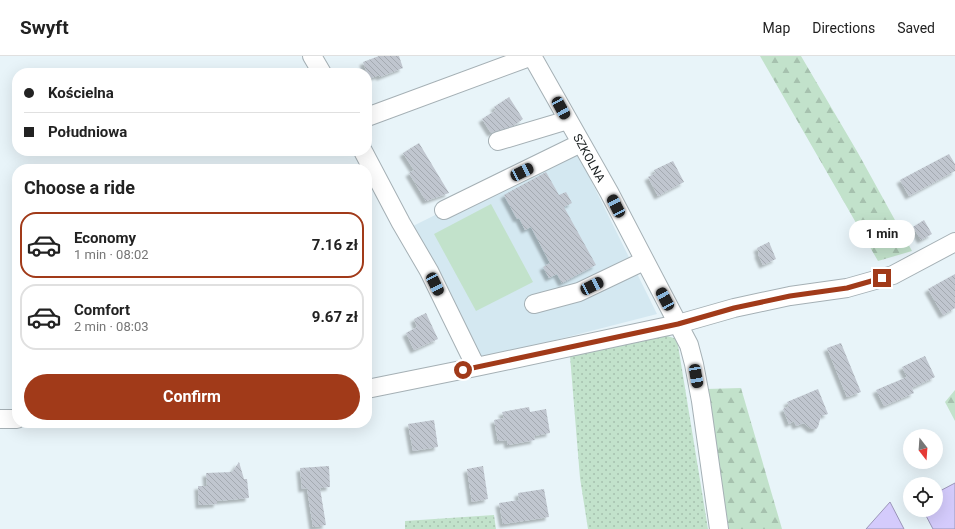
<!DOCTYPE html>
<meta charset="utf-8">
<style>
:root{--surface:#fff;--page:#f2f2f2;--text:#222;--muted:#767676;--line:#e0e0e0;--accent:#a13a19}
body{margin:0;font-family:Roboto,sans-serif;background:var(--page);color:var(--text);height:100vh;display:flex;flex-direction:column;font-size:15px;white-space:nowrap}
*{box-sizing:border-box;margin:0}
p{font-size:13px;color:var(--muted)}
.icon{flex:none;width:22px;height:22px;fill:none;stroke:currentColor;stroke-width:2;stroke-linecap:round;stroke-linejoin:round}
.map{position:relative;flex:1;overflow:hidden}
.drawer{position:absolute;left:12px;top:108px;width:360px;height:264px;display:flex;flex-direction:column;background:var(--surface);border-radius:16px;box-shadow:0 4px 16px #0002}
.drawer>*{flex:none}
.top-card{position:absolute;left:12px;top:12px;width:360px;height:88px;border-radius:16px;box-shadow:0 4px 16px #0002;display:grid;align-content:center;height:88px;padding:0 12px;background:var(--surface)}
.needle{width:26px;rotate:163deg}
.fabs{position:absolute;left:903px;top:373px;display:grid;gap:8px}
.fabs a{display:grid;place-items:center;width:40px;height:40px;border-radius:50%;background:var(--surface);box-shadow:0 4px 16px #0002;font-size:20px}
.end{position:absolute;width:18px;height:18px;margin:-9px;border:5px solid #a13a19;background:#fff;box-shadow:0 0 0 2px #fff}
.from{border-radius:50%}
.bubble{position:absolute;height:28px;border-radius:14px;background:var(--surface);box-shadow:0 4px 16px #0002;font-size:13px;font-weight:700;line-height:28px;text-align:center}
.car{position:absolute;width:12px;height:24px;margin:-12px -6px;border-radius:5px;box-shadow:0 0 3px 1px #0007;background:linear-gradient(#222 24%,#8ab4d8 0 40%,#222 0 76%,#8ab4d8 0 86%,#222 0)}
.top-card b{display:flex;align-items:center;gap:14px;height:38px;font-size:15px}
.top-card b+b{border-top:1px solid var(--line)}
.top-card i{width:10px;height:10px;background:var(--text)}
ul{padding:0;list-style:none}
li{display:flex;align-items:center;gap:12px;height:66px;margin:0 8px 6px;padding:0 4px;border:2px solid var(--line);border-radius:16px}
li div{flex:1}
li b{display:block;font-size:15px}
li em{font-style:normal;font-weight:700}
li.current{border-color:var(--accent)}
li>.icon{width:36px;height:36px;stroke-width:1.5}
h2{padding:0 12px;font-size:18px;line-height:48px}
.cta{display:flex;gap:8px;margin-top:auto;padding:8px 12px}
.cta a{flex:1;height:46px;border-radius:24px;background:var(--accent);color:#fff;font-size:16px;font-weight:700;line-height:46px;text-align:center}
header{display:flex;align-items:center;gap:24px;box-sizing:border-box;height:56px;padding:0 20px;background:var(--surface);border-bottom:1px solid var(--line)}
header strong{font-size:19px}
nav{display:flex;gap:22px;margin-inline-start:auto;font-size:14px}
.map>svg:first-child{display:block}
.built{fill:#d4e8f1}
.grass{fill:url(#grass-dots)}
.forest{fill:url(#forest-firs)}
.pitch{fill:#c2e2cb}
.water{fill:#d4cbfc;stroke:#9b96b9}
.building{fill:url(#building-back-hatch);filter:url(#shadow)}
.lines{fill:none;stroke-linecap:round;stroke-linejoin:round}
.minor-casing{stroke:#a5b0b5;stroke-width:20}
.minor{stroke:#fff;stroke-width:18}
.route{stroke:#a13a19;stroke-width:5}
.labels{text-anchor:middle;dominant-baseline:central;stroke-width:4;stroke-linejoin:round;paint-order:stroke}
.street-label{font-size:12px;fill:#171c1d;stroke:#fff}
</style>
<header>
<strong>Swyft</strong>
<nav><a>Map</a><a>Directions</a><a>Saved</a></nav>
</header>
<div class="map">
<svg width="955" height="473" viewBox="0 0 955 473">
<defs>
<pattern id="grass-dots" width="8" height="8" patternUnits="userSpaceOnUse"><rect width="8" height="8" fill="#c2e2cb"/><path d="M2 2h.1M6 6h.1" fill="none" stroke="#a6c1ae" stroke-width="1.8" stroke-linecap="round"/></pattern>
<pattern id="forest-firs" width="22" height="20" patternUnits="userSpaceOnUse"><rect width="22" height="20" fill="#c2e2cb"/><path d="M5 1l3.5 6h-7zM16 11l3.5 6h-7z" fill="#a6c1ae"/></pattern>
<pattern id="building-back-hatch" width="6" height="6" patternUnits="userSpaceOnUse"><rect width="6" height="6" fill="#c0c6cf"/><path d="M-1 5l2 2M0 0l6 6M5-1l2 2" fill="none" stroke="#a4aab1"/></pattern>
<filter id="shadow"><feDropShadow dx="-3.5" dy="3.5" stdDeviation="1" flood-color="#0004"/></filter>
</defs>
<rect width="100%" height="100%" fill="#e8f4f9"/>
<path class="built" d="M574,90l83,168 -183,47 -69,-131z"/>
<path class="grass" d="M661,278l16,5 31,190h-120l-8,-51 -10,-122z
M494,459l2,14h-91v-8z"/>
<path class="forest" d="M760,0h41l57,97 54,98 -34,10z
M741,332l41,141h-53l-23,-140z
M955,334v31l-10,-19z"/>
<path class="pitch" d="M491,148l42,78 -57,29 -42,-77z"/>
<path class="water" d="M955,427v46h-22l-10,-19h13v-17z
M890,446l14,27h-38z"/>
<path class="building" d="M379,0h20l4,12 -23,9 -1,-2 -10,4 -6,-17z
M509,41l14,22 -10,7 -22,7 -9,-14 14,-9 -2,-3z
M419,87l30,50 -23,8 -17,-28 5,-3 -11,-17z
M949,98l6,10v7l-46,25 -9,-16z
M673,105l11,21 -26,14 -10,-19 8,-4 -2,-3z
M546,116l13,23 7,-3 6,11 -8,4 32,58 -34,18 -5,-9 -8,4 -6,-11 7,-4 -19,-36 -6,3 -6,-12 -2,1 -13,-24z
M924,164l8,14 -11,6 -8,-13z
M769,186l7,17 -13,6 -5,-11 1,-1 -2,-5z
M955,218v34l-12,7 -15,-26z
M426,257l12,26 -24,11 -8,-17 11,-6 -3,-8z
M841,287l20,49 -14,5 -20,-49z
M925,300l10,21 -23,11 2,5 -30,13 -8,-16 31,-13 -5,-10z
M818,333l10,25 -7,2 -3,11 -2,2h-5l-7,-6 -8,3 -2,-5 -5,3 -6,-15 6,-3 -2,-4z
M529,351l1,5 16,-3 4,24 -16,3 1,4 -27,5 -1,-5 -9,1 -4,-21 10,-2 -2,-6z
M434,364l4,27 -25,4 -5,-27z
M239,406l5,17h3l2,19 -32,3v3l-18,1 -1,-19h9l-1,-13 26,-1z
M329,410l1,21 -10,1 6,37 -13,2 -6,-39 -5,1 -2,-21z
M483,410l5,33 -16,3 -5,-33z
M544,433l5,28 -46,7 -4,-21 20,-3 -1,-7z"/>
<g class="lines">
<g class="minor-casing">
<path id="minor" d="M312,0l10,17
M532,0l77,136 80,153 5,19 7,37 18,128
M367,61l165,-61
M498,85l70,-21
M363,95l38,72 28,48 47,96
M444,154l137,-67
M534,248l45,-12 65,-31
M367,333l109,-22 202,-43 56,-16 56,-12 57,-8 46,-13 62,-33
M0,363h17"/>
</g>
<use href="#minor" class="minor"/>
</g>
<g class="lines">
<path class="route" d="M463,314l215,-46 56,-16 56,-12 57,-8 35,-10"/>
</g>
<g class="labels">
<g class="street-label">
<text transform="translate(589 102) rotate(61)">SZKOLNA</text>
</g>
</g>
</svg>
<div class="fabs">
<a><svg class="needle" viewBox="-14 -14 28 28"><path d="M0-13l5 13h-10z" fill="#e53935"/><path d="M0 13l5-13h-10z" fill="#767676"/></svg></a>
<a><svg class="icon" aria-label="locate" viewBox="0 0 24 24"><circle cx="12" cy="12" r="6"/><path d="M12 2v4M12 18v4M2 12h4M18 12h4"/></svg></a>
</div>
<i class="end from" style="left:463px;top:314px"></i>
<i class="end" style="left:882px;top:222px"></i>
<div class="bubble" style="left:849px;top:164px;width:66px">1 min</div>
<i class="car" style="left:561px;top:52px;rotate:151deg"></i>
<i class="car" style="left:522px;top:116px;rotate:64deg"></i>
<i class="car" style="left:616px;top:150px;rotate:333deg"></i>
<i class="car" style="left:435px;top:228px;rotate:154deg"></i>
<i class="car" style="left:592px;top:230px;rotate:64deg"></i>
<i class="car" style="left:665px;top:243px;rotate:332deg"></i>
<i class="car" style="left:696px;top:320px;rotate:170deg"></i>
<div class="top-card">
<b><i class="from"></i>Kościelna</b>
<b><i></i>Południowa</b>
</div>
<section class="drawer">
<h2>Choose a ride</h2>
<ul>
<li class="current"><svg class="icon" aria-label="car" viewBox="0 0 24 24"><path d="M5 17H2v-5l4-1 3-4h7l3 4 3 1v5h-3M9 17h6M6 11h13"/><circle cx="7" cy="17" r="2"/><circle cx="17" cy="17" r="2"/></svg><div><b>Economy</b><p>1 min · 08:02</p></div><em>7.16 zł</em></li>
<li><svg class="icon" aria-label="car" viewBox="0 0 24 24"><path d="M5 17H2v-5l4-1 3-4h7l3 4 3 1v5h-3M9 17h6M6 11h13"/><circle cx="7" cy="17" r="2"/><circle cx="17" cy="17" r="2"/></svg><div><b>Comfort</b><p>2 min · 08:03</p></div><em>9.67 zł</em></li>
</ul>
<div class="cta"><a>Confirm</a></div>
</section>
</div>
